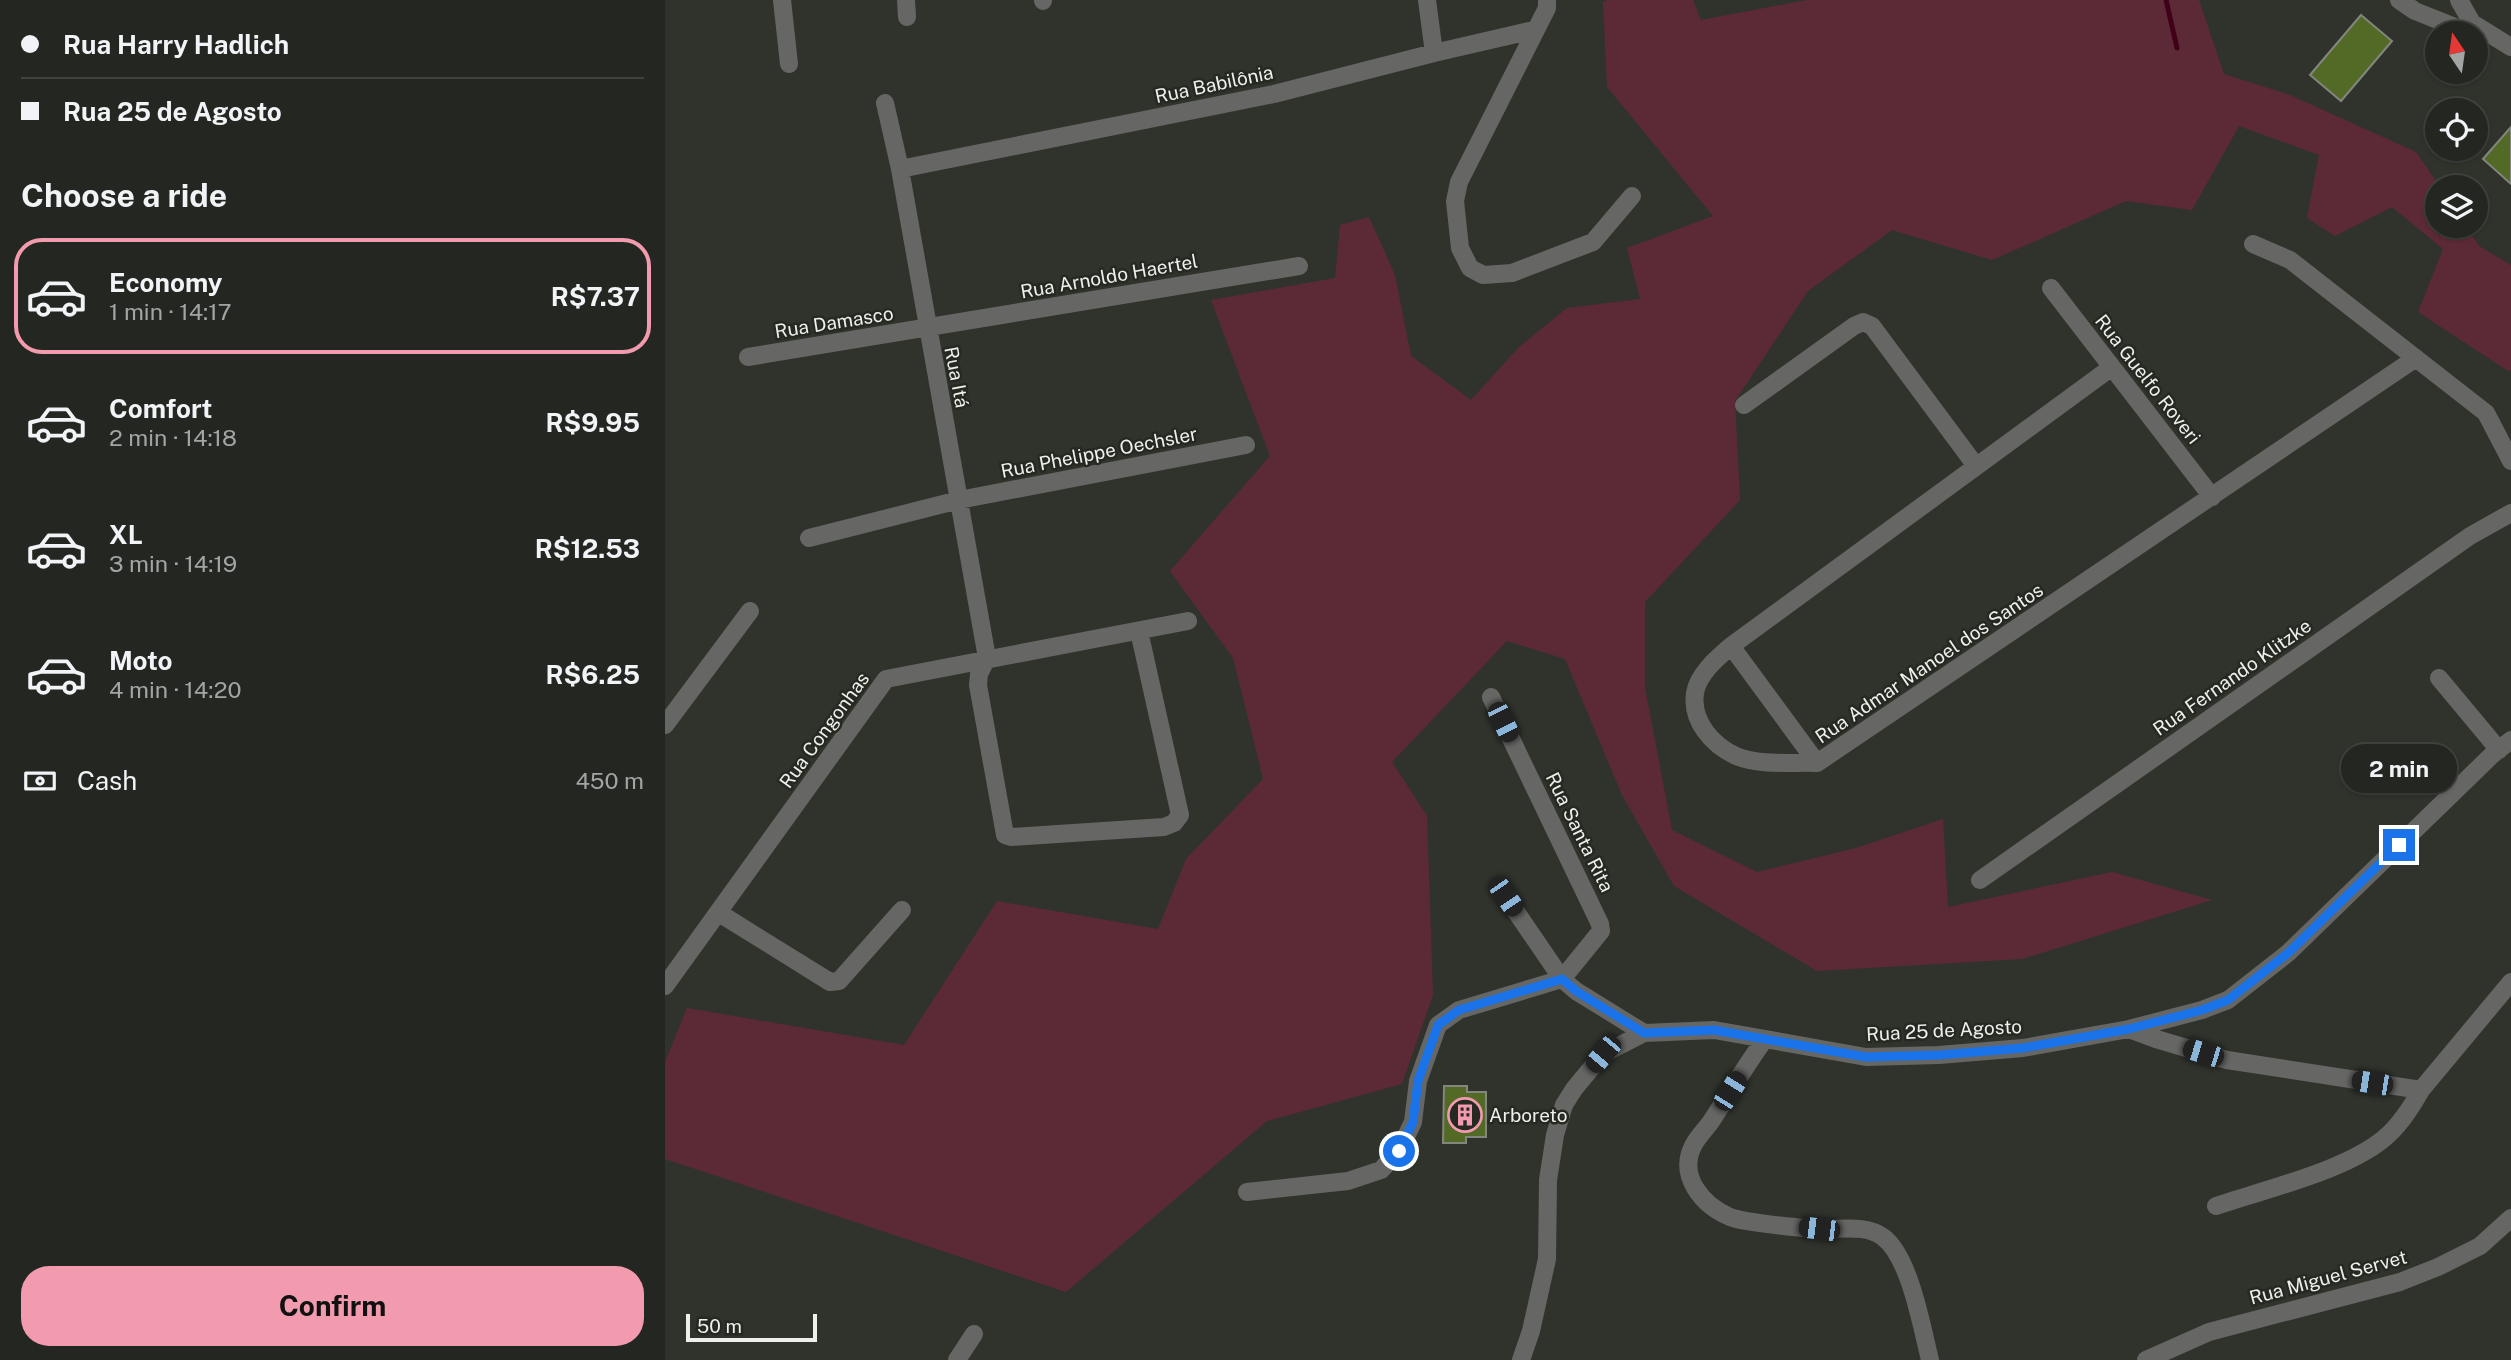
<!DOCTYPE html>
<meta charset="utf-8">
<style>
:root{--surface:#242621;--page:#2c2e2a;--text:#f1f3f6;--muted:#a3a5a5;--line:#41433f;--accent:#f29aae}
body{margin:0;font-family:"Public Sans",sans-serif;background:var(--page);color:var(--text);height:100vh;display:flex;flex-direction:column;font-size:26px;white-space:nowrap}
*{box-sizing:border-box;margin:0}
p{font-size:23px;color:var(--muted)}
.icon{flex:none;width:38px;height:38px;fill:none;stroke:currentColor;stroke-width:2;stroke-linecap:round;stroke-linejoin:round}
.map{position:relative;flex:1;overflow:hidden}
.panel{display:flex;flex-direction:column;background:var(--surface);width:665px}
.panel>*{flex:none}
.top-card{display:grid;align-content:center;height:154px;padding:0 21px;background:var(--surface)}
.needle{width:46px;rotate:347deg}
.buttons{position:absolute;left:1760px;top:21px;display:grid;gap:14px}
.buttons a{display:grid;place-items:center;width:63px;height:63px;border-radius:50%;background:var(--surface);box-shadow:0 2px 5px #0004,0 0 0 2px var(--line);font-size:35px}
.scale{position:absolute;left:21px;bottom:18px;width:131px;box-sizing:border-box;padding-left:7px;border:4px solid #eef0eb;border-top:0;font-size:19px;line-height:24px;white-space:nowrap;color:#eef0eb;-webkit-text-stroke:5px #262922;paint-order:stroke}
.end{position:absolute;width:32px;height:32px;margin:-16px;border:9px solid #1a73e8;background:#fff;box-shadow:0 0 0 4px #fff}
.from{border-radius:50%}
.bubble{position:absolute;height:49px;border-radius:24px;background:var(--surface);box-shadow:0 2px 5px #0004,0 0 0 2px var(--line);font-size:23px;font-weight:700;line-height:49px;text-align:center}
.car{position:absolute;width:21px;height:42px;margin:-21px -10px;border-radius:9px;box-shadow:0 0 5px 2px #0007;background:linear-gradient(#222 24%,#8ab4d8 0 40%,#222 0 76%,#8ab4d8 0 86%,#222 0)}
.top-card b{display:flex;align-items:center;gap:24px;height:66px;font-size:26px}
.top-card b+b{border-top:2px solid var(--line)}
.top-card i{width:18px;height:18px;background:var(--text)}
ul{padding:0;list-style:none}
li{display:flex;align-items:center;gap:21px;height:116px;margin:0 14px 10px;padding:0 7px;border:4px solid transparent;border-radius:28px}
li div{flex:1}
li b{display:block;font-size:26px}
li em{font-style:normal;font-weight:700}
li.current{border-color:var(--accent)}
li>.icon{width:63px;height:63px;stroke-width:1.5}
h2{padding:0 21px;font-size:32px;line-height:84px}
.pay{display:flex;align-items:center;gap:18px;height:77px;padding:0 21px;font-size:26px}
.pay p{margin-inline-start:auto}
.primary-button{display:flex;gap:14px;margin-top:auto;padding:14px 21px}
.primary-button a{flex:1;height:80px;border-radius:28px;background:var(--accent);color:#111;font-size:28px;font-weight:700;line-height:80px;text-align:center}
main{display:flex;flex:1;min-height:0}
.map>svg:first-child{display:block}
.green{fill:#5c2a37}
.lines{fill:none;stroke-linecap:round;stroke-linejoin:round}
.stream{stroke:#400018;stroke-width:5}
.building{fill:#536a27;stroke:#82867e;stroke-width:2}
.minor{stroke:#666764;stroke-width:18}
.route{stroke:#1a73e8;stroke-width:9}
.labels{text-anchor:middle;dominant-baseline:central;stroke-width:5;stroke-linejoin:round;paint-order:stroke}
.street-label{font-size:19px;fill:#eef0eb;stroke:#262922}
.poi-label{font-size:19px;fill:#eef0eb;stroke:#262922;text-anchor:start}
</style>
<main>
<section class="panel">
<div class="top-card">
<b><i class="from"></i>Rua Harry Hadlich</b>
<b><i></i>Rua 25 de Agosto</b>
</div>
<h2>Choose a ride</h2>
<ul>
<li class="current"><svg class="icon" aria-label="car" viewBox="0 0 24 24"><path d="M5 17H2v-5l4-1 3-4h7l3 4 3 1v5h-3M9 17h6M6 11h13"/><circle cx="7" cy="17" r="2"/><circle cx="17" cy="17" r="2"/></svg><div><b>Economy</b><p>1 min · 14:17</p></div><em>R$7.37</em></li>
<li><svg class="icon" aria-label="car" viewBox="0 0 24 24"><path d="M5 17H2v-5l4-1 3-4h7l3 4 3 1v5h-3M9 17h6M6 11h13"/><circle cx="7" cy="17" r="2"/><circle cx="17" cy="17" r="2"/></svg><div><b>Comfort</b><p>2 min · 14:18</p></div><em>R$9.95</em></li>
<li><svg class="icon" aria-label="car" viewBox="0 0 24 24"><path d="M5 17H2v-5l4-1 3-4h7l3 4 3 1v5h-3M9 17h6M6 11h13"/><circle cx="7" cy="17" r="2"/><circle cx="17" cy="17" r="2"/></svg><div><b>XL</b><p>3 min · 14:19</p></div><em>R$12.53</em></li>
<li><svg class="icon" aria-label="car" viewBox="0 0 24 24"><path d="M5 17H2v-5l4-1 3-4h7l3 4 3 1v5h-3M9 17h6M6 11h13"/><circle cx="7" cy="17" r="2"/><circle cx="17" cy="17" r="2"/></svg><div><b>Moto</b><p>4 min · 14:20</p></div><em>R$6.25</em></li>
</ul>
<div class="pay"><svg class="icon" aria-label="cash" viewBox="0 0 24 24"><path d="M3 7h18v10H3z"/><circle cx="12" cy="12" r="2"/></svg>Cash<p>450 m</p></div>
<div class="primary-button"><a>Confirm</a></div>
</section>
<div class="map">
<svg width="1846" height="1360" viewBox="0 0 1846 1360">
<rect width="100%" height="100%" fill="#30332c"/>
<path class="green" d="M943,0h85l8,20 106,-20h392l25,74 66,21 126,57 24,35h-2v39h28l13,20 32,19v105l-3,1 -90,-59 25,-63 -51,-42 -57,29 -28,-18 12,-63 -80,-29 -47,84 -66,-9 -134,59 -100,-30 -84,61 -73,110 5,99 -95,102v86l27,142 85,42 99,-24 87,-29 5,88 164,-35 100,28 -190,59 -205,12 -143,-85 -52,-91 -57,-136 -58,-18 -115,121 35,54 6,179 -31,89 -135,37 -201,171 -401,-133v-97l22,-54 217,37 93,-144 161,28 28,-70 77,-80 -30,-121 -63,-87 100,-115 -59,-156 124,-22 5,-53 29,-8 26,58 16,81 60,44 48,-53 48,-39 73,-9 -13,-51 86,-32 -106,-129 -4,-85z"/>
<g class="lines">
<path class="stream" d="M1501,0l11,48"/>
</g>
<path class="building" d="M1696,15l31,26 -51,60 -31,-26z
M1846,127v57l-28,-25z
M779,1086h23v6h19v45h-20v6h-23z"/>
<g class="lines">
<path class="minor" d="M117,0l7,64
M241,0l1,17
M378,0v1
M762,0l7,53
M882,0v8l-88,174 -4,19 5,47 10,20 13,7 29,-2 81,-31 39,-46
M1734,0l16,11 55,22
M1794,0l13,23 39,24
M220,103l15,66 87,489 -8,16 -1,11 27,150 6,2 153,-10 10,-4 6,-8 -41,-184
M235,169l374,-75 160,-41 100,-23
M1588,244l37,16 196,153 25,48
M1386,288l161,209
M83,357l551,-91
M1447,367l-381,279c-14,12 -33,28 -36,47 -4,28 17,52 41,63 24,10 56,6 81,7l599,-405
M1079,405l110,-79 9,-4 9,4 104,140
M144,538l150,-38 287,-55
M1066,646l86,117
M1774,678l60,72
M0,725l85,-114
M1315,880l490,-344 41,-23
M841,897l56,82 14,12 68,42
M54,913l111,69 9,-1 63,-71
M0,986l221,-307 302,-58
M1464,1029l27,10 71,21 194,30
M1100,1039c-19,26 -35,53 -53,81 -5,8 -14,16 -19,26 -15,30 9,59 37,71 16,6 71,11 90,12 20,1 46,-5 63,8 27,20 39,91 47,123
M582,1192l101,-11 33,-11 18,-19 14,-29 5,-41 20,-56 21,-15 103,-31 39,-48 -1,-7 -109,-227
M1551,1206c50,-17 137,-37 173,-72 13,-12 23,-28 32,-44l90,-108
M292,1360l17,-26
M856,1360l10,-29 16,-72 1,-79 7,-45 9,-30 10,-16 29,-35 41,-21 70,-3 152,27 73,-2 84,-7 106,-19 73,-19 26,-10 60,-47 204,-198 19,-15
M1481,1360l63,-28 191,-50 38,-15 42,-21 31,-28"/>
</g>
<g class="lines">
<path class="route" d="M734,1151l14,-29 5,-41 20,-56 21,-15 103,-31 14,12 68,42 70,-3 152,27 73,-2 84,-7 106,-19 73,-19 26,-10 60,-47 111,-108"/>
</g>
<defs>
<g id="building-ring" transform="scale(1.75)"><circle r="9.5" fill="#262922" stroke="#f29aae" stroke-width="1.5"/><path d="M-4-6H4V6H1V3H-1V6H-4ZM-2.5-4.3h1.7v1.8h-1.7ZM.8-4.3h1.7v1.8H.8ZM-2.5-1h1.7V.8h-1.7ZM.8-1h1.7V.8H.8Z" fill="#f29aae"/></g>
</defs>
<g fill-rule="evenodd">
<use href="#building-ring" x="800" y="1115"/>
</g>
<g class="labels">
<g class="street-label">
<text transform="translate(549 84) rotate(-12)">Rua Babilônia</text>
<text transform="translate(444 276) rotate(-10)">Rua Arnoldo Haertel</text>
<text transform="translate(169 322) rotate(-9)">Rua Damasco</text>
<text transform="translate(292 377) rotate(79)">Rua Itá</text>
<text transform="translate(1483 379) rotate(52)">Rua Guelfo Roveri</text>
<text transform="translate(434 452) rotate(-11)">Rua Phelippe Oechsler</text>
<text transform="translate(1264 663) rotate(-34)">Rua Admar Manoel dos Santos</text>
<text transform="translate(1567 677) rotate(-35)">Rua Fernando Klitzke</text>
<text transform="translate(159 730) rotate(-54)">Rua Congonhas</text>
<text transform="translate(915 832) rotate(64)">Rua Santa Rita</text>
<text transform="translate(1279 1030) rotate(-3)">Rua 25 de Agosto</text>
<text transform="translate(1663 1277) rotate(-15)">Rua Miguel Servet</text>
</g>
<g class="poi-label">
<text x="824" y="1115">Arboreto</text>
</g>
</g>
</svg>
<div class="buttons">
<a><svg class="needle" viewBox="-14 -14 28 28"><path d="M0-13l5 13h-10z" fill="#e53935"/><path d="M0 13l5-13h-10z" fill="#a3a5a5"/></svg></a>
<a><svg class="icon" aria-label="locate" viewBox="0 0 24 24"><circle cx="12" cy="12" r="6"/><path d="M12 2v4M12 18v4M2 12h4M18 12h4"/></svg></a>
<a><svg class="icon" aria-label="layers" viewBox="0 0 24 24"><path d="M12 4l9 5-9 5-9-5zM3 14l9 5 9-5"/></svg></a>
</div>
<div class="scale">50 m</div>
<i class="end from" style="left:734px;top:1151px"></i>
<i class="end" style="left:1734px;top:845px"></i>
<div class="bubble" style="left:1676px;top:744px;width:116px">2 min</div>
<i class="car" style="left:838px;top:722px;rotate:154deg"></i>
<i class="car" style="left:841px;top:897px;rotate:146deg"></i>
<i class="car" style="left:1538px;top:1053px;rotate:287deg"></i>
<i class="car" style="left:938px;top:1054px;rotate:220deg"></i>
<i class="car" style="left:1707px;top:1083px;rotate:279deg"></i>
<i class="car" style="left:1065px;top:1091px;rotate:32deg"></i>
<i class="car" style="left:1154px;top:1229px;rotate:277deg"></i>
</div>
</main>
